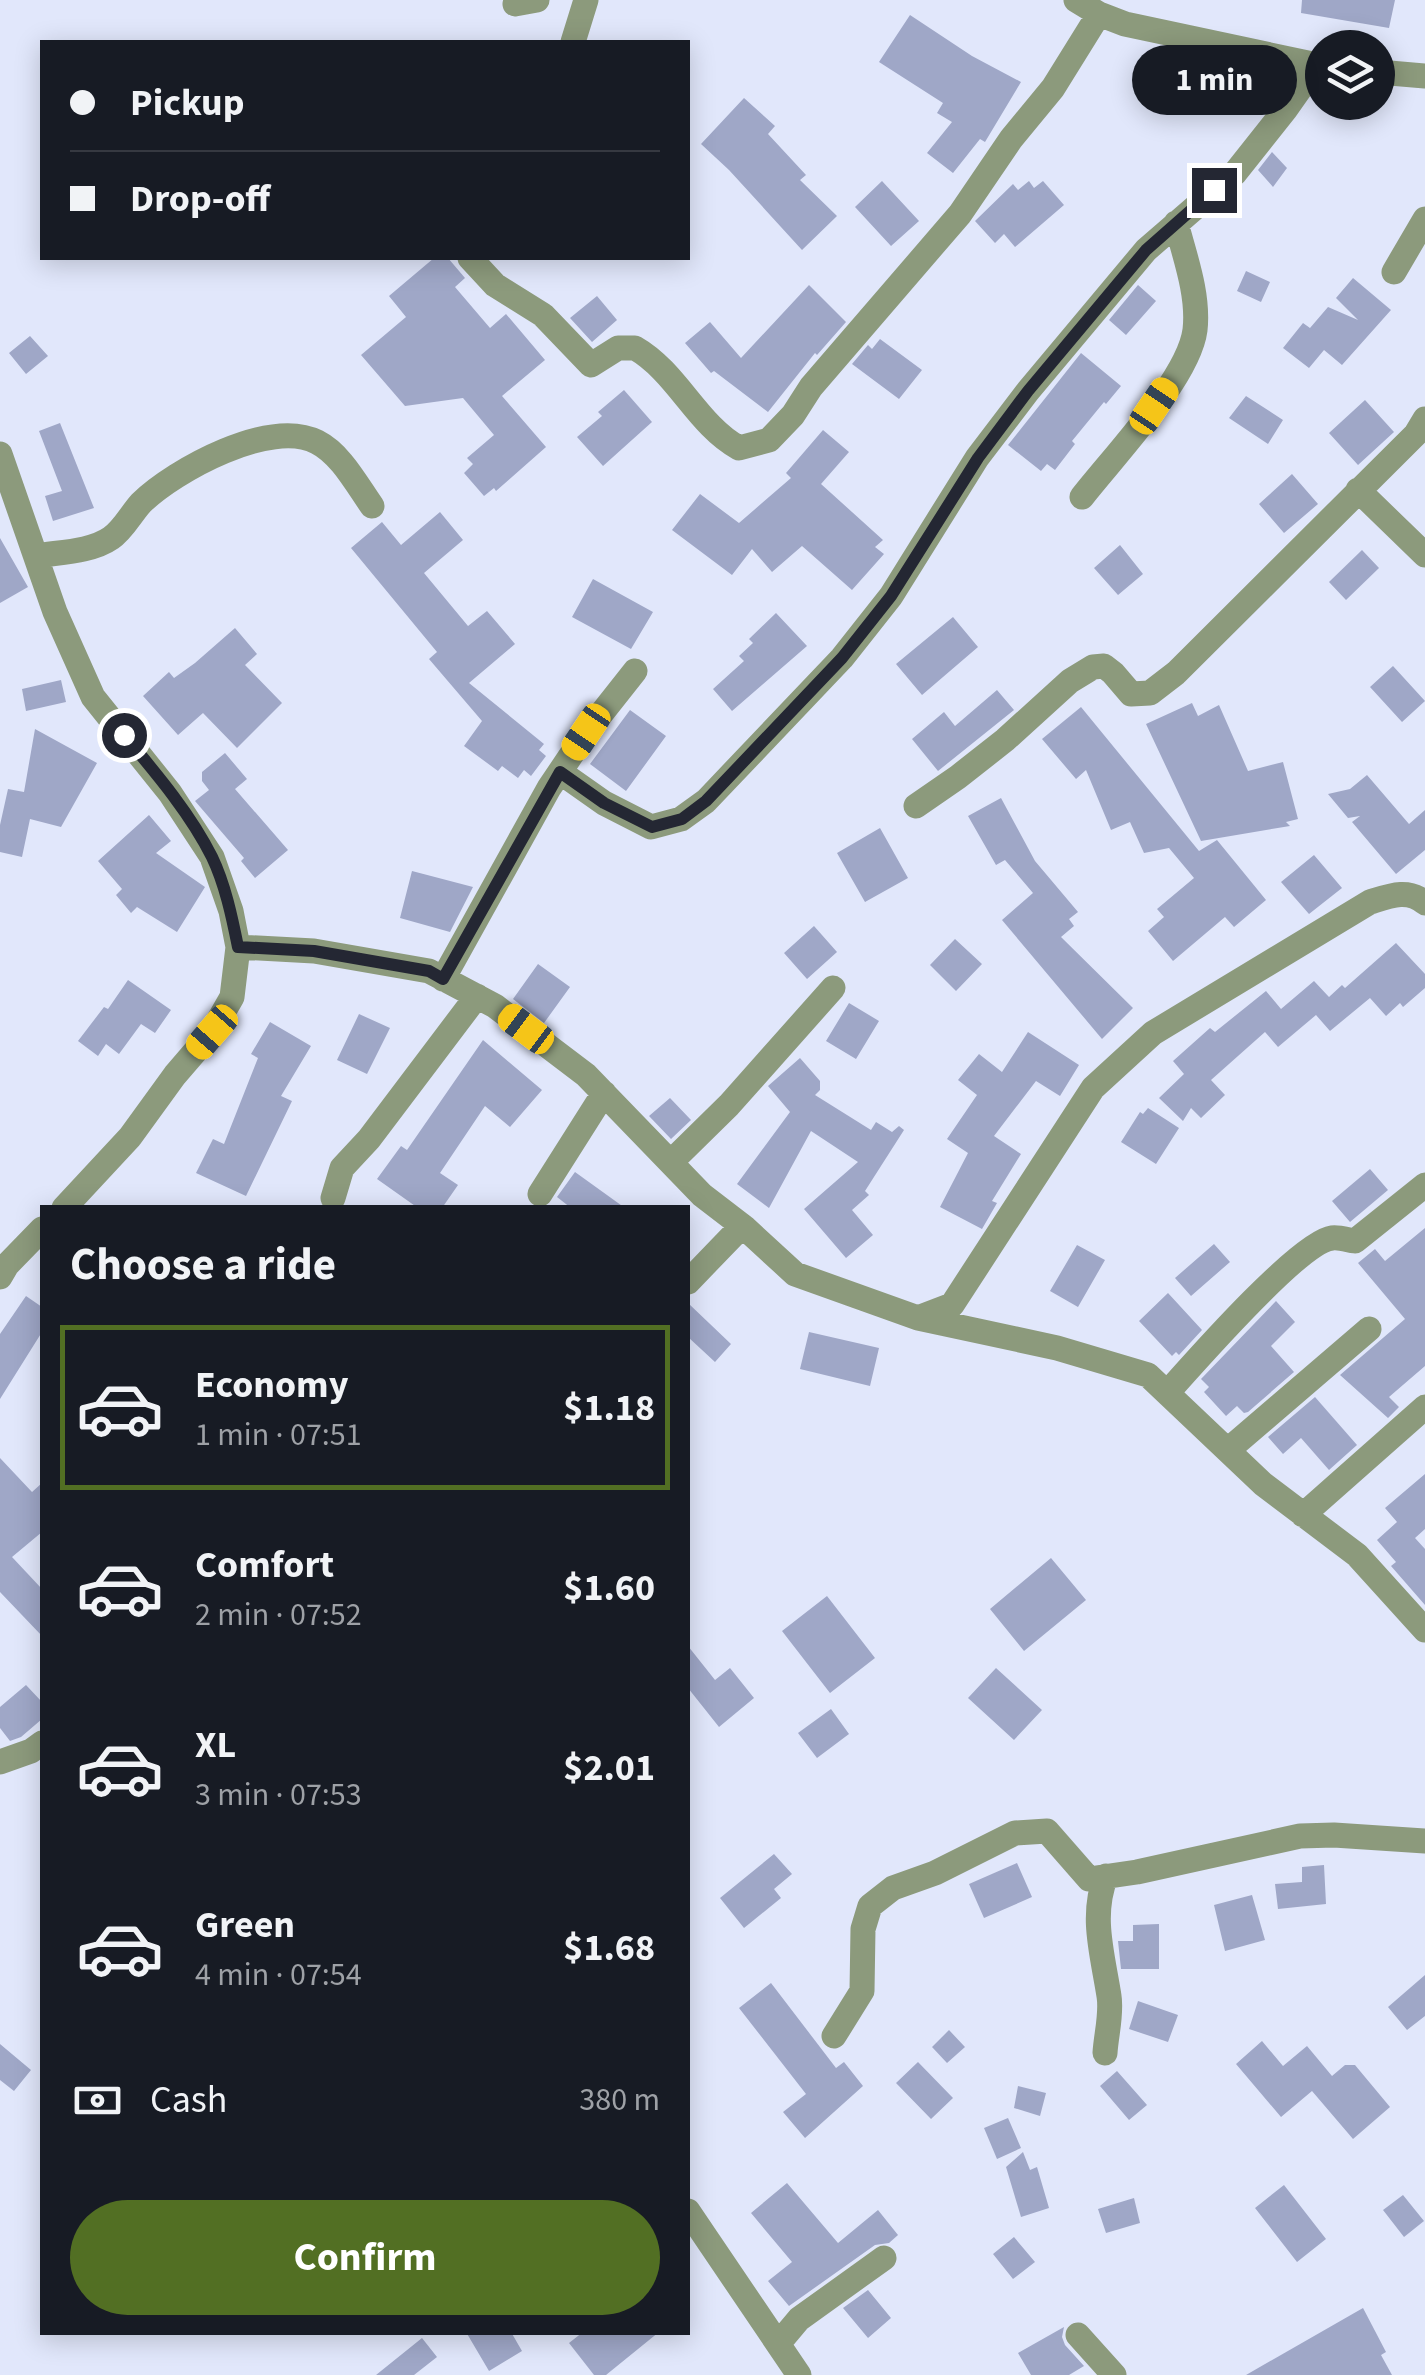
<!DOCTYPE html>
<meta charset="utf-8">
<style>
:root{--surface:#171b24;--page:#242831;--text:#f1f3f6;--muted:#9ea1a6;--line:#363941;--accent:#526f23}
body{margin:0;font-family:"Source Sans 3",sans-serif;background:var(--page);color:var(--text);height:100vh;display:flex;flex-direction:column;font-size:38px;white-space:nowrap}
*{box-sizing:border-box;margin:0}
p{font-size:32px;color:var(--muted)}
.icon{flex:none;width:55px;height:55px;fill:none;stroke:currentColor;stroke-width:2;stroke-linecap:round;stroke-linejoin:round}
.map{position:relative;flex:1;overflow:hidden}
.sheet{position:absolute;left:40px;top:1205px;width:650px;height:1130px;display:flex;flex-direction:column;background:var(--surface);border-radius:0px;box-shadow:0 5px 25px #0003}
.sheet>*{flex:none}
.banner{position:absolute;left:40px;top:40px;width:650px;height:220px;border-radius:0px;box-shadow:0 5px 25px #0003;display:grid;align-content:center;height:220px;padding:0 30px;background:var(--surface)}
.fabs{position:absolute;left:1305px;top:30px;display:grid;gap:20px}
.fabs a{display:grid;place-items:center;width:90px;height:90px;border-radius:50%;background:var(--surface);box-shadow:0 5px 25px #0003;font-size:50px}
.end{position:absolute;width:45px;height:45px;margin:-22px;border:12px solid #242733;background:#fff;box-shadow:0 0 0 5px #fff}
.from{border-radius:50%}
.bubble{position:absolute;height:70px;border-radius:35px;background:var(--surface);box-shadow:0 5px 25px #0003;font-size:32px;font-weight:700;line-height:70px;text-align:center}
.car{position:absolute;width:30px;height:60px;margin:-30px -15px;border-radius:12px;box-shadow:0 0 8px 2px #0007;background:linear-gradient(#f5c518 24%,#345 0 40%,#f5c518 0 76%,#345 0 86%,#f5c518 0)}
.banner b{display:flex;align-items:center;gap:35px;height:95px;font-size:38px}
.banner b+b{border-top:2px solid var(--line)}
.banner i{width:25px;height:25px;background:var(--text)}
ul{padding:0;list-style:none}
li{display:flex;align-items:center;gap:30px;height:165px;margin:0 20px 15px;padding:0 10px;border:5px solid transparent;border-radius:0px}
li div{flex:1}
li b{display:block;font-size:38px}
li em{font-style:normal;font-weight:700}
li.current{border-color:var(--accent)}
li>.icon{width:90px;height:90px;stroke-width:1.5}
h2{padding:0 30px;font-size:45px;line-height:120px}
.pay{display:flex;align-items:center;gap:25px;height:110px;padding:0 30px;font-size:38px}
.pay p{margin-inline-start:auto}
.action{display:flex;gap:20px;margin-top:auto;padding:20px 30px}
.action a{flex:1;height:115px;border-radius:60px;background:var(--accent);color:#fff;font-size:40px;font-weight:700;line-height:115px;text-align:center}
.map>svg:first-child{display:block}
.building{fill:#9fa7c7}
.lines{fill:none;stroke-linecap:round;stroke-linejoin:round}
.minor{stroke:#8c9a7c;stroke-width:25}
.route{stroke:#242733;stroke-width:12}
</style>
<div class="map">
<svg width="1425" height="2375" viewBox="0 0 1425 2375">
<rect width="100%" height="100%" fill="#e1e7fb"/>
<path class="building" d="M1302,0h93l-6,28 -88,-15z
M910,15l62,41 49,26 -36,60 -5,-3 -27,34 -26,-20 25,-31 -15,-9 6,-10 -64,-41z
M744,98l31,28 -7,8 38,41 -6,5 37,36 -35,34 -73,-80 -28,-26z
M1272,152l15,16 -14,19 -15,-17z
M882,181l37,40 -28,25 -36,-39z
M1029,181l5,7 9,-7 21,24 -49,42 -11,-13 -9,9 -20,-22 38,-37 5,6z
M434,258h14l17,20 -10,9 35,41 16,-14 39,46 -43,36 44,51 -50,44 -2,-3 -10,8 -20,-23 9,-9 -6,-6 27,-23 -31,-37 -58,8 -44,-51 45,-38 -17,-21z
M1246,271l24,11 -9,20 -24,-11z
M1353,278l38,32 -49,55 -18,-15 -15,18 -26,-20 20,-25 7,5 18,-21 30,13 -22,-22z
M809,285l37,37 -29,33 -2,-2 -47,59 -54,-41 -3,2 -26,-30 25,-21 31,36z
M1138,285l18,16 -30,34 -17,-15z
M597,296l20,24 -25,22 -22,-24z
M30,336l18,20 -22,18 -17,-21z
M880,339l42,31 -23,29 -47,-35 16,-19 4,4z
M1081,353l40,33 -15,18 -2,-2 -32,39 3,3 -20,26 -8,-6 -6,7 -33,-26z
M624,390l28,32 -49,44 -26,-29 25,-21 -4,-4z
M1246,396l37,24 -15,24 -39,-26z
M1365,400l29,32 -36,33 -29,-32z
M60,423l34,85 -41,13 -8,-25 17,-5 -23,-60z
M823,430l26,22 -28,32 62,56 -8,7 9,7 -32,36 -50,-44 -30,26 -20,-23 -20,26 -60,-45 28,-36 39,29 52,-45 -5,-5z
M1292,474l26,30 -34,29 -25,-29z
M440,512l23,28 -39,33 44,53 19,-15 28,33 -46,39 75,61 -5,6 7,6 -15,20 -7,-6 -6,8 -16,-12 -4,5 -34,-25 18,-25 -53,-62 8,-7 -86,-104 31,-26 19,23z
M0,538l28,49 -28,16z
M1120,545l23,29 -25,21 -24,-27z
M1362,550l17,18 -33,32 -17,-18z
M593,579l60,33 -22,37 -59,-32z
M776,613l31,33 -75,65 -19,-22 31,-28 -5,-5 14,-13 -4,-4z
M953,617l25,30 -56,48 -26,-31z
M235,628l22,26 -12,11 37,38 -45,45 -34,-35 -25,22 -35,-39 26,-24 5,6 21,-15z
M1393,666l32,35 -23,21 -32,-35z
M61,680l5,22 -40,9 -4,-22z
M997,690l17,20 -76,61 -26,-32 32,-27 11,14z
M1192,703l6,13 21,-11 29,66 35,-9 15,57 -12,3 4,4 -89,15 -55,-117z
M1081,707l118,144 18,-11 49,60 -32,27 -9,-10 -52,44 -25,-30 16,-14 -7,-8 37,-31 -25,-30 -25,5 -14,-31 -19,8 -25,-60 -10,9 -34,-40z
M630,710l36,26 -40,55 -36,-27z
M35,729l62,34 -36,64 -31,-8 -8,38 -22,-5v-27l8,-36 16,3z
M225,753l22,26 -12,10 53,61 -33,28 -14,-17 3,-3 -49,-57 14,-11 -7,-9v-9z
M1367,775l42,49 16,-14v40l-29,24 -44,-52 8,-6 -12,2 -20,-24 22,-5z
M1001,798l34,63 43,51 -9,7 5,7 -13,11 72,71 -31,31 -100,-119 31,-27 -28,-33 -9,5 -28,-49z
M149,815l22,26 -15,12 49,34 -28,45 -40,-25 -6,6 -15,-18 6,-6 -24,-28z
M880,828l28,50 -43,24 -28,-49z
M1314,855l28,33 -33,26 -28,-32z
M412,871l61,16 -23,45 -50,-14z
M814,926l23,26 -30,27 -23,-26z
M955,939l27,25 -26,27 -26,-26z
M1396,943l29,31v14l-22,19 -3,-4 -14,13 -16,-18 -40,33 -14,-16 -38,32 -13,-15 -54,48 14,15 -24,23 -10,-10 -8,13 -24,-23 25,-24 -11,-13 37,-33 5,4 51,-41 15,18 33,-28 15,16 13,-12 3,3z
M538,964l32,23 -26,36 -31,-24z
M128,980l43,30 -16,23 -14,-9 -22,30 -13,-10 -8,12 -20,-15 26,-34 4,2z
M849,1003l30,18 -23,38 -30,-18z
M359,1014l31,14 -23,46 -30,-14z
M270,1022l41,24 -30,50 11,5 -46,95 -50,-23 17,-34 11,5 34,-86 -7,-4z
M1028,1032l51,33 -19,31 -24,-15 -42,55 27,18 -29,47 5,2 -15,26 -42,-22 28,-54 -21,-14 30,-44 -19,-15 21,-26 23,18z
M483,1040l59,50 -32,37 -25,-21 -45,67 18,12 -16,23h-24l-41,-29 24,-33 6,4z
M800,1058l20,23v9l-5,5 56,35 5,-8 16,10 7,-6 5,4 -39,61 4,4 -17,15 21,25 -27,23 -42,-49 54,-47 -47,-31 -42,77 -32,-24 53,-72 -22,-26z
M670,1098l21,22 -20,19 -22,-23z
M1148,1108l31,20 -23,36 -35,-22 19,-30 3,2z
M1370,1169l18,21 -38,32 -18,-21z
M575,1172l50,36h-54l-14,-11z
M1425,1228v138l-36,31 10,10 -11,11 -48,-43 65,-56 -47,-56 17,-14 10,12z
M1214,1244l16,18 -39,34 -16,-18z
M1077,1245l28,15 -27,47 -28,-16z
M1168,1293l34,37 -23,25 -3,-3 -4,4 -33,-35z
M26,1296l16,11v25l-42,67v-65z
M1276,1301l19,21 -24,24 23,26 -46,40 -4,1 -7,-7 -11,10 -22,-24 5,-5 -8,-8z
M688,1303l43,41 -16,18 -27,-25z
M809,1332l70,16 -9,38 -70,-17z
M1315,1397l42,48 -28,25 -28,-32 -18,16 -15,-17z
M0,1458l32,34 10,-9v49l-30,25 30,32v47l-42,-44z
M1425,1474v55l-10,9 10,11v56l-34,-39 5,-4 -19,-22 20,-18 -12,-14z
M1051,1558l35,42 -62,51 -34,-42z
M827,1596l48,62 -45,35 -48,-62z
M688,1646l27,34 15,-12 24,30 -35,29 -31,-39z
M996,1668l46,42 -28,30 -46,-42z
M26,1685l16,17v17l-21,18 -11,4 -10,-13v-21z
M831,1709l18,25 -32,24 -19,-25z
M774,1854l18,20 -18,15 7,9 -37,30 -24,-30z
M1017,1863l15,34 -48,21 -15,-34z
M1324,1865l2,39 -48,5 -3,-25 27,-2v-15z
M1252,1895l13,45 -40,11 -11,-46z
M1159,1924v45h-38l-3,-28h15v-16z
M1425,1975v41l-18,14 -19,-23z
M771,1983l65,85 8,-6 19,24 -58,52 -22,-26 23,-18 -67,-86z
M1138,2001l40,14 -10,27 -39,-13z
M949,2030l16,17 -18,16 -15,-16z
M1262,2041l21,25 24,-20 25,30 13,-11h10l35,42 -37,32 -41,-48 -31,26 -45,-53z
M0,2044l31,26 -17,21 -14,-11z
M918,2062l35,36 -22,21 -35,-36z
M1117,2071l30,34 -18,15 -29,-34z
M1018,2086l28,7 -6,23 -26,-8z
M1008,2118l13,30 -24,11 -13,-31z
M1023,2152l7,18 7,-3 12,41 -28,9 -15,-50z
M787,2183l51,60 40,-33 20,25 -9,8 -14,2 -86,61 -21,-25 24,-19 -41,-49z
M1284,2185l42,54 -29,23 -42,-54z
M1403,2195l21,26 -20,16 -21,-27z
M1134,2198l6,25 -34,10 -8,-24z
M1014,2237l21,25 -22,17 -20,-25z
M868,2290l23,28 -23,20 -25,-30z
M1363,2308l23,44 -5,3 11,20h-146z
M1064,2327l-2,10 3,8 19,21 -15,9h-38l-13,-22z
M466,2332h45l11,19 -33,20z
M583,2332h76l-53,43h-12l-25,-32z
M422,2338l15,19 -23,18h-38z"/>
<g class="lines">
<path class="minor" d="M1076,0l23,14 26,10 197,42
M515,4l22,-4
M573,42l13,-42
M1378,72l47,4
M470,258l25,27 48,30 48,50 27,-17h17c42,24 62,77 104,100l30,-8 24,-25 18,-28 149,-173 51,-75 42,-51 46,-74
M1394,272l31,-53
M0,454l55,158 38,85 77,96 42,64 19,54 7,36 -6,50 -20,35 -37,43 -45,62 -66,71
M1358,490l67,65
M1082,497c31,-40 107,-119 113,-167 4,-35 -10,-73 -19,-107
M36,556c23,-4 55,-4 75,-18 12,-8 20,-24 30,-35 34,-33 129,-85 176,-61 24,12 40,43 55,64
M560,772l44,31 47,24 30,-8 25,-18 136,-143 49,-62 86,-138 51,-67 118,-141 89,-77 50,-63 31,-44
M916,806l42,-29 47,-37 65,-59 23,-14 11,-1 9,7 18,21 19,-1 26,-20 240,-239 9,-15
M238,947l76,4 115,20 66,35 91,69 116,120 43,33 50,46 123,44 34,-13 141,-217 60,-55 217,-131c19,-6 38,-14 55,1
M443,979l106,-191 37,-55 49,-62
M671,1162l58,-57 104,-117
M540,1194l64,-101
M333,1198l9,-30 27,-29 108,-143
M0,1277l7,-12 35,-36
M688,1282l54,-56
M918,1318l139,30 91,27 115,109 94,71 68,75
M1168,1392c25,-28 132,-150 164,-154 7,-1 16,2 23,3l70,-56
M1228,1450l141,-121
M1303,1515l122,-108
M0,1762l31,-11 11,-8
M834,2036l28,-45 1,-62 7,-23 23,-18 42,-15 80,-40 32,-2 42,48 48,-7 163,-36 34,-1 91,6
M1105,2053c1,-18 7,-39 4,-57 -6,-40 -19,-80 -3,-120
M688,2211l111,164
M1078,2335l36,40
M778,2344l21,-25 85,-61"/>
</g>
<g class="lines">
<path class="route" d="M124,735c31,37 66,78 88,122 13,27 20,60 26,90l76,4 115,20 14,8 117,-207 44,31 48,24 30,-8 24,-18 136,-143 49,-62 87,-138 50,-67 118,-141 68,-60"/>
</g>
</svg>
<div class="fabs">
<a><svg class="icon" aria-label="layers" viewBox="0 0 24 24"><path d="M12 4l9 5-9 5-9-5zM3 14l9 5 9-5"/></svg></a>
</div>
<i class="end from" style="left:124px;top:735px"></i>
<i class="end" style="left:1214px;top:190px"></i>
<div class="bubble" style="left:1132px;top:45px;width:165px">1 min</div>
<i class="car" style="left:1154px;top:406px;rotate:34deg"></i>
<i class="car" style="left:586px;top:732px;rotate:214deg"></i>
<i class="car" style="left:526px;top:1029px;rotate:307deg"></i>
<i class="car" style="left:212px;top:1032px;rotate:221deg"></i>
<div class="banner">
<b><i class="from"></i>Pickup</b>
<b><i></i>Drop-off</b>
</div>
<section class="sheet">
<h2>Choose a ride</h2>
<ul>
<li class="current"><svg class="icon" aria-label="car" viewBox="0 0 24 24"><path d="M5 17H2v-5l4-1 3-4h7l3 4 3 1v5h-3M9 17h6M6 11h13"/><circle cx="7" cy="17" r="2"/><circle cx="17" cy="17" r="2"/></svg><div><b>Economy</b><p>1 min · 07:51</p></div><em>$1.18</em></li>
<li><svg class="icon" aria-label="car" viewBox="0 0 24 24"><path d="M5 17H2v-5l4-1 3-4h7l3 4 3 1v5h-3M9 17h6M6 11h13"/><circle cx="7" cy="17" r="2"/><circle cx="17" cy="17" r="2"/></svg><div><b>Comfort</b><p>2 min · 07:52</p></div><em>$1.60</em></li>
<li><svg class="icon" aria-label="car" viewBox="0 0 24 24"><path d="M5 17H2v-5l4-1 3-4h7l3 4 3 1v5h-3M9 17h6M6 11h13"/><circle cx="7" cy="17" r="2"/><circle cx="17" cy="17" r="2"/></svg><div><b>XL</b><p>3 min · 07:53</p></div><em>$2.01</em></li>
<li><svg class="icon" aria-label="car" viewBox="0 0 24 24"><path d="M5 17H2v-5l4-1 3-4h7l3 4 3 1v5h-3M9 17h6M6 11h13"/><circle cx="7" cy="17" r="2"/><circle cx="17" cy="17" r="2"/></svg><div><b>Green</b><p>4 min · 07:54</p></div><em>$1.68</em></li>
</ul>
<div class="pay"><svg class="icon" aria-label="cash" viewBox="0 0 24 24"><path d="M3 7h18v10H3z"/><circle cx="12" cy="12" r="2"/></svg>Cash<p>380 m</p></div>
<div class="action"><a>Confirm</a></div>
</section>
</div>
